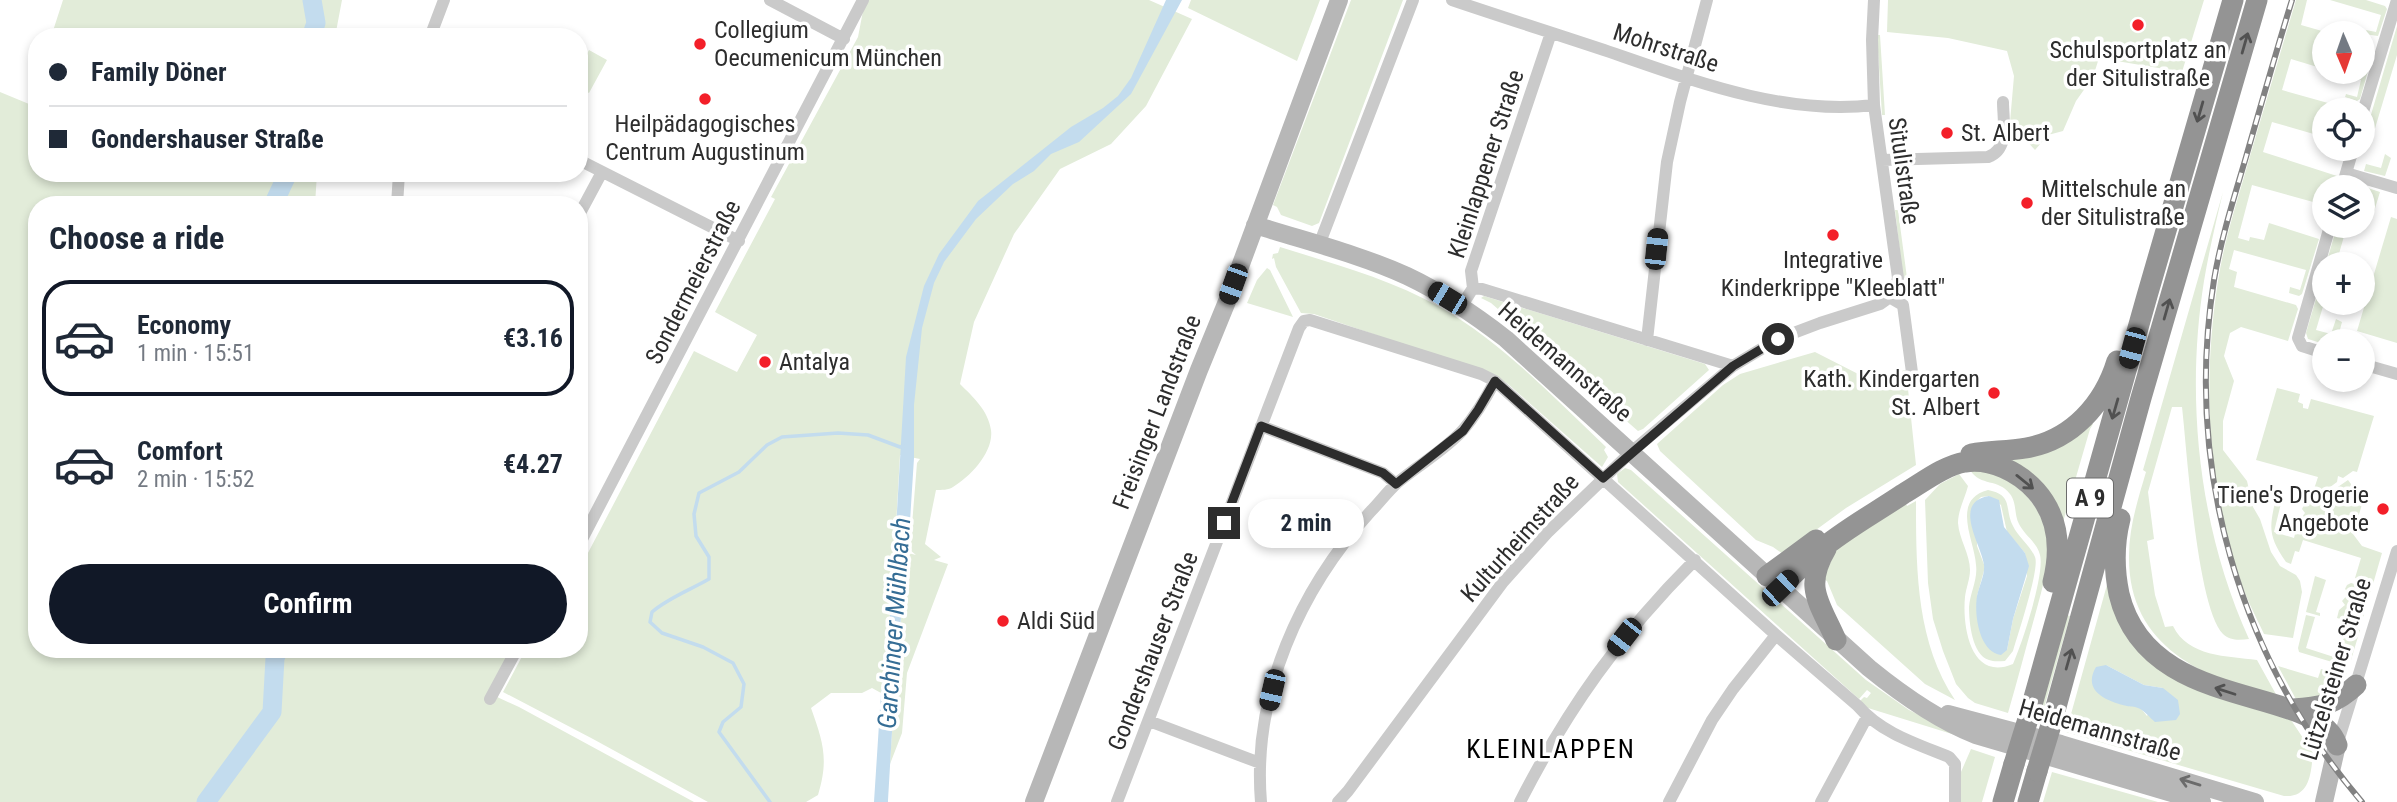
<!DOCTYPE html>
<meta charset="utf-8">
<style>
:root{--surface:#fff;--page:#f6f6f7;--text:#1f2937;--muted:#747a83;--line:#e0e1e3;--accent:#111827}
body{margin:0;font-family:"Roboto Condensed",sans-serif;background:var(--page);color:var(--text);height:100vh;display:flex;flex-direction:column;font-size:26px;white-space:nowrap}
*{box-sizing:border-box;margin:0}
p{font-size:23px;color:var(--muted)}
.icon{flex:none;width:38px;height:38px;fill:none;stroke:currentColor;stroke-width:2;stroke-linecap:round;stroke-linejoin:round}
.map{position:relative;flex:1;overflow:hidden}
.panel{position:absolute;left:28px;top:196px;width:560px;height:462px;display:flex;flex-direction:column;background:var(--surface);border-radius:28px;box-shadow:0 4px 10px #0003}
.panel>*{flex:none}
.banner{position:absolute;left:28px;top:28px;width:560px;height:154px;border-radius:28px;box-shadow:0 4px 10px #0003;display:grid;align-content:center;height:154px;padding:0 21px;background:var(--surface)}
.needle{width:46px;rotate:178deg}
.tools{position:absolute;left:2312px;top:21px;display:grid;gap:14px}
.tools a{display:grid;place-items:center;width:63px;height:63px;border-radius:50%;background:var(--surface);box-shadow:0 4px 10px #0003;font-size:35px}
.end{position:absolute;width:32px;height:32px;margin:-16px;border:9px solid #2d2d2d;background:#fff;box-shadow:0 0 0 4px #fff}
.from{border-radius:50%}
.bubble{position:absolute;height:49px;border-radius:24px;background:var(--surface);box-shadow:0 4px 10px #0003;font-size:23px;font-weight:700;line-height:49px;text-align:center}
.car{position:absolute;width:21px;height:42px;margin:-21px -10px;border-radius:9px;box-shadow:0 0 5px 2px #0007;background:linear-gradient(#222 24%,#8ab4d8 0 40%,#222 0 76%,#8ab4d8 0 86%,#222 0)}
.banner b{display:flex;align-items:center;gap:24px;height:66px;font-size:26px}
.banner b+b{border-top:2px solid var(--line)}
.banner i{width:18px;height:18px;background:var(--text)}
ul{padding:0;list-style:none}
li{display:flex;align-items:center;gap:21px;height:116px;margin:0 14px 10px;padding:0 7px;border:4px solid transparent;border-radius:28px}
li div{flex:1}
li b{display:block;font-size:26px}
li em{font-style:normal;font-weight:700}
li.active{border-color:var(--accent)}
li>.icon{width:63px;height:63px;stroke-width:1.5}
h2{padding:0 21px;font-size:32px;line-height:84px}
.action{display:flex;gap:14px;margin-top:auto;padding:14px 21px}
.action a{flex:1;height:80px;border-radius:42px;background:var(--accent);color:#fff;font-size:28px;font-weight:700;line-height:80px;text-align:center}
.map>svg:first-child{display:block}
.green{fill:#e2ecd9;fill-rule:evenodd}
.water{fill:#c3dcee}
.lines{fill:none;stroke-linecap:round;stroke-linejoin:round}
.stream{stroke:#c3dcee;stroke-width:3.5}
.river{stroke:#c3dcee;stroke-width:19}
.minor{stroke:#cacaca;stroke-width:12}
.secondary{stroke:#b7b7b7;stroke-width:18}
.motorway{stroke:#949494;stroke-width:21}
.rail-casing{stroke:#828282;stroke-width:6}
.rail{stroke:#fff;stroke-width:3.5;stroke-dasharray:10;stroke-linecap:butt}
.motorway-bridge{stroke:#949494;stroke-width:21}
.oneway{stroke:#515151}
.oneway2{stroke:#6b6b6b}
.route{stroke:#2d2d2d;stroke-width:9}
.poi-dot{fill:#f31f29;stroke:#fff;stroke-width:2.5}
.labels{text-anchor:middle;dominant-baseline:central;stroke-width:7;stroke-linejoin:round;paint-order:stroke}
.shield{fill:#fff;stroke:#6c6c6c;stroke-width:2}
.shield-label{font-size:23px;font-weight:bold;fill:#2d2d2d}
.poi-label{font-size:24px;fill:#2d2d2d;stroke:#fff;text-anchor:start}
.street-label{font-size:24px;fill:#2d2d2d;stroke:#fff}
.water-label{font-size:26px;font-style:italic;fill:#356d95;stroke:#fff}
.neighbourhood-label{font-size:26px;letter-spacing:2px;fill:#000;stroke:#fff}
</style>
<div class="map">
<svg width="2397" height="802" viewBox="0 0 2397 802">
<rect width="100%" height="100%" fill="#fff"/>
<path class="green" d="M63,0h279l-7,37h-284z
M868,0h281l43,19 -46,87 -35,38 -51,25 -46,65 -40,88 -14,62c13,13 28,26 31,46 3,22 -21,47 -38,57 -4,3 -12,3 -17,3l-11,54 16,13 -7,3 14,4 -41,109 -5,60 -12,31 6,-100 12,-111 8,2 -6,-5 7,-87 3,-4 -20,-4 -8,142 -11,96 -9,-5 -10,5h-31l-20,15c12,34 18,51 7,87l-12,7h-98l-115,-63 -90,-47 23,-43h53v-79l115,-219 43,21 20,-37 -42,-23 60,-113 -4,-2 87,-160 5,-26z
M1191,0h129l-23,61 -109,-53z
M1351,0h52l-84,223 -7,3 -31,-11 -4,-8 -4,-2z
M1888,0h316l-22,72 -83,-14 -6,19 -17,24 -13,30 -15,4 -13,15 -25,-28 4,-46 -7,-25 -59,-13 -61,-6z
M2296,0h11l-6,25 28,8h-5v36l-33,-10 -9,31 71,20h-29v27l-52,-15 -9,30 74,24 -3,11h-10v18l-72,-20 -14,53 11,3 1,-4 14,3 5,-17 50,16 -17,55 -3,2 -10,-3 1,-6 10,3 6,-20 -72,-20 -5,19 8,3 -3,15 62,18 2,4 -10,32 -47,-14 -11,6 -6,23 10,25 -11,40v29l24,31 6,26 7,12 11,33 9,14 16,9 4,6 2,11 -9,46 -29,-4c-9,-19 -19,-38 -25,-58 -33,-93 -36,-199 -21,-295 6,-40 19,-79 30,-118 16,-54 32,-109 48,-163z
M2330,0h36l19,6 2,3 -9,27 -14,-2 2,-4 10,2 5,-17z
M2397,26v29l-27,90 -7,-3z
M1877,35h3l5,80h-3z
M2363,43l10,3 1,4 -14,49 -3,2 -12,-4 1,-3 11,3 4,-17 -27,-8h28z
M589,50l18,10 -18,33 -10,-5v-20z
M37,80v93h280l-2,32h-278v444h465l7,4 -14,43 24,11 175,95h-694v-710l29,12z
M2385,154l6,4 -6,18 -21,-5 2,-7 15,4z
M2359,185l21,7 -8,26 -5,-2 5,-16 -9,-3 -1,-10h-3z
M2223,192c-7,30 -14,59 -19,89 -19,119 -5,248 45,358 -9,1 -19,2 -26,-5 -26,-26 -36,-184 -41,-227h-10l-24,85 6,47 -7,2 8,54 10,32 8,-1c15,31 54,30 84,34l21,38c-75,-20 -150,-51 -149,-142 0,-29 9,-57 17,-84l-3,-2z
M1895,210h3l9,68h-4z
M2391,217l6,2v124l-40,-12z
M2337,226h10l-11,38h-10z
M1280,247c54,17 110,32 160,60 63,36 114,91 166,140l-2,3 4,7 -6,10 -94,-83 -14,-9 -180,-61 -13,-1 -25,-46 -2,-9 -2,1 1,-5 5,-1z
M1267,268l3,2 23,47 -46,-14 10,-23z
M2324,271v32l-8,27 15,4 5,-15 6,3 -5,19h-13v3l-16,-5 -2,-6z
M1484,296l221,68 4,6 -66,59 -5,2 -147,-128 -10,-5z
M1815,352l51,26 40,-8 10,95 -70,43 -63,46 -10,-7 -17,-7 -96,-89 -3,-7 66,-59 17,-11z
M2277,388l23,6 -2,8 5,2v4l5,1 3,-10 63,17 -17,56 -4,-1 -10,7 -5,-2 -1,6 -23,17 -3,-1 7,-21 -62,-17z
M2090,422l3,2 -3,5 -27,93c-7,-31 -27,-44 -52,-62z
M1625,468l6,2 235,210 43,30 59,29 -100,-31 -8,-7 4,-4 3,1 4,-5 -4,-3 -8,9 -241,-217 -1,-8z
M1970,470c44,2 78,37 78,81 -1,23 -8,46 -14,68 -9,32 -17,63 -26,94l-33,-10 -7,-5 -12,-14 -13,-33 -10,-32 -5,-36 -3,-83 15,-16 19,-10 9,12c-3,12 -10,24 -10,37 1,16 12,31 12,47 0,9 -4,18 -5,27 -3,30 6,85 48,67 9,-20 32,-90 27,-109 -3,-13 -15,-19 -21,-31 -5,-9 -2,-21 -9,-30 -12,-16 -29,-7 -40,-24z
M2348,480l3,4 -2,10 15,4 -11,36 9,12 20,7 -9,31 -18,-6 6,-20 -58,-18 -4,12 -4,-1 -4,13 -5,-2c-18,-26 -17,-34 -10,-64l6,1 -8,33 20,6 2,-8 6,-6 -3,-3 6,-8 -3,-4 2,-4 3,-2 6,1z
M1988,490c26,5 16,19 25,36 5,11 17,19 22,31 5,11 -17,77 -22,94l-8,10c-5,0 -11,1 -16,-1 -17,-5 -20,-38 -20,-53 1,-14 9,-28 7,-42 -1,-24 -26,-65 12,-75zM1989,496l12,9 6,27 18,21 2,23 -14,43 -6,31 -30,-54 8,-29 -8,-21v-45l4,-4z
M1916,501c0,67 0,141 39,199l-30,-16 -88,-79 -10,-24 -4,-2 14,-31 69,-44 1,2z
M2110,574l21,62 156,78 26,39c-2,20 -3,45 -29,43l-218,-64zM2106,665l38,20 19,3 -16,28z
M2315,576l11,4 -10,32 4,1v3l-14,-4z
M2351,583l20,6 -10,36 -24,-7 2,-8 6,-5 -3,-4 7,-8 -4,-4 2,-4z
M2067,615l3,1 -30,106 -4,-1z
M2306,615l9,2 -9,31 31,10 10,-30 -9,-4 22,6 -9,30 -19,2 -33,-10 -1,-4z
M2278,666l40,12 3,-9 11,3 15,-1c-6,27 -24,25 -49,32z
M1971,749l24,8 -13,45h-21v-30z
M2052,772l106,30h-115z"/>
<path class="water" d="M1166,0h16l-51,94 -52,48 -28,12 -17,17 -21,13 -37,35 -32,43 -10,21 -12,45 -8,77v53l-6,95 -12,111 -8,136v2h-14l7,-109 11,-96 14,-240 18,-71 15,-32 39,-53 93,-74 32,-19 15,-12 13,-18z
M1989,496l10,4 5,27 21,26 4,13 -16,53 -6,31 -6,5c-22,-3 -27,-40 -24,-59 2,-10 8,-21 7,-31 -2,-19 -33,-63 5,-69z
M2106,665l38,20 19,3 15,12 2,14 -4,6 -21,2c-5,-4 -11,-12 -17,-14 -4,-2 -8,-1 -11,-2 -21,-5 -45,-15 -31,-39z"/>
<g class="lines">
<path class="stream" d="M770,802l-51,-70 4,-10 18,-15 3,-23 -11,-21 -30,-16 -41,-14 -12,-11 2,-10c16,-14 38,-22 57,-33v-22l-13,-21 -2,-22 5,-21 40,-21 28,-27 15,-8 56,-4 30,2 32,12 3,-1"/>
<path class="river" d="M311,37l5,-14 -4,-23
M273,205l15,-32
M206,802l66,-90 3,-54 4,-9"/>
<path class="minor" d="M770,0l74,39
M1452,0c50,17 101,33 152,50 85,29 178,66 270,55
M430,37l14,-37
M2362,115l35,-115
M579,160l160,81
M1882,160l106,-3c22,-8 15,-36 15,-55
M2346,173l51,15
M2342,187l11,-38
M397,205l2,-32
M579,215l23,-43
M1319,245l94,-245
M1473,288l9,1 251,77
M1891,298l12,7 10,75
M1461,307l12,-19 -2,-17 80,-238
M1647,340l20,-178 13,-60 27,-102
M2324,353l-22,-7 -4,-8 32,-112
M2362,364l35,10
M1261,426l122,47 13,11
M579,545l284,-545
M490,699l27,-50
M1149,721l111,42
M2337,745l60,-194
M1117,802l182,-474 5,-7 6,-1 171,54 14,7 281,254 82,71c23,27 59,38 91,51l6,7v38
M1261,802c-9,-108 39,-213 110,-291 9,-9 16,-19 26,-28 21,-18 47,-32 66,-53 13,-15 23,-32 32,-49
M1338,802l10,-11 155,-209 44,-49 83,-80 103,-87 45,-27 42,-16 60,-19 14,-10 4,-16 -24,-173 -2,-65 2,-40
M1520,802c48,-94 100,-167 175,-242
M1669,802l43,-82 21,-31 43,-54
M1821,802l46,-85"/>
<path class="secondary" d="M1255,225c50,16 104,29 152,51 36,17 68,39 99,63l363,329c32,26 68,52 107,67l226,67
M1948,714l113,30 194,58
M1034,802l165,-432 29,-71 111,-299
M2324,802l13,-57"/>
<path class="motorway" d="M1971,454c19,-3 37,-3 55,-6 46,-8 78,-44 91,-87
M2120,519c-6,24 -6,51 -1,75 29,121 197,89 218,151
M1826,549c-23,39 -6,54 10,91
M1767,576l49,-36
M1780,588c13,-13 25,-26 39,-37 26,-22 56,-38 84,-57 19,-11 40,-28 62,-32 26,-4 54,10 71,29 23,26 25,59 17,91
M2293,709c27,-1 43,-5 63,-24
M2028,719l119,-423 86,-296
M2051,725l90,-327 116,-398
M2003,802l11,-38
M2028,802l9,-31"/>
<g class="rail-casing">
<path id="rail" d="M2292,0c-16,52 -31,105 -46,157 -12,41 -25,81 -32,123 -30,188 25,378 148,522"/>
</g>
<use href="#rail" class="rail"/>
<path class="motorway-bridge" d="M2014,764l14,-45
M2037,771l14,-46"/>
</g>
<defs><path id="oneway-shaft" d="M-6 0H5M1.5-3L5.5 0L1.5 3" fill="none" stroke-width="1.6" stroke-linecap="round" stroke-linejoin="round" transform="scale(1.75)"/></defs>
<g class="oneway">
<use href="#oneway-shaft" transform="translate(2245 43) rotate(-74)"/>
<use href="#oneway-shaft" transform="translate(2200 112) rotate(106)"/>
<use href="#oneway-shaft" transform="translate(2167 309) rotate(-74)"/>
<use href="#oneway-shaft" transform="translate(2115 409) rotate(106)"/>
<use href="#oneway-shaft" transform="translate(2025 482) rotate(39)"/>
<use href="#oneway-shaft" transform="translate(2069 659) rotate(-74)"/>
<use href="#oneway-shaft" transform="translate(2225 691) rotate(-162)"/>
</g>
<use class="oneway2" href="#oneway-shaft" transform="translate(2190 782) rotate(-163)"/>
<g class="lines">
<path class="route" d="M1224,523l37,-97 122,47 13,11 67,-53 15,-21 17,-29 108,97 130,-112 45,-27"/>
</g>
<g class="poi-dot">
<circle cx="2138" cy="25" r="7"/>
<circle cx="700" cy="44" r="7"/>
<circle cx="705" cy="99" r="7"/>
<circle cx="1947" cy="133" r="7"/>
<circle cx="2027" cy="203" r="7"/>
<circle cx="1833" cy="235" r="7"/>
<circle cx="765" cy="362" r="7"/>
<circle cx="1994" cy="393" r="7"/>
<circle cx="2383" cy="509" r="7"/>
<circle cx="1003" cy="621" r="7"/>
</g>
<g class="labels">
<rect class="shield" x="2067" y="478.5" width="46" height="39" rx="5"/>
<g class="shield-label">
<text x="2090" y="498">A 9</text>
</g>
<g class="poi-label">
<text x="714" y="30">Collegium<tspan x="714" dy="28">Oecumenicum München</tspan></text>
<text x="2138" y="50" text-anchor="middle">Schulsportplatz an<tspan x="2138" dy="28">der Situlistraße</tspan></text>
<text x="705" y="124" text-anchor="middle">Heilpädagogisches<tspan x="705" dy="28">Centrum Augustinum</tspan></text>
<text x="1961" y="133">St. Albert</text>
<text x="2041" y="189">Mittelschule an<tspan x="2041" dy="28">der Situlistraße</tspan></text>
<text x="1833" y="260" text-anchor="middle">Integrative<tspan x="1833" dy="28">Kinderkrippe "Kleeblatt"</tspan></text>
<text x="779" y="362">Antalya</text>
<text x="1980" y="379" text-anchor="end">Kath. Kindergarten<tspan x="1980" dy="28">St. Albert</tspan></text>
<text x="2369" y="495" text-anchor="end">Tiene's Drogerie<tspan x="2369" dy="28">Angebote</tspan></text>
<text x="1017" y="621">Aldi Süd</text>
</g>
<g class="street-label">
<text transform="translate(1666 48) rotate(18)">Mohrstraße</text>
<text transform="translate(1486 164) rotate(-72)">Kleinlappener Straße</text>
<text transform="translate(1904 171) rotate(82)">Situlistraße</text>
<text transform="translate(693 282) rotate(-63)">Sondermeierstraße</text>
<text transform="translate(1565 362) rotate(41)">Heidemannstraße</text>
<text transform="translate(1157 412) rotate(-69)">Freisinger Landstraße</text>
<text transform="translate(1520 538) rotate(-48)">Kulturheimstraße</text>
<text transform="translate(1153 651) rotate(-69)">Gondershauser Straße</text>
<text transform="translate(2336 669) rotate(-73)">Lützelsteiner Straße</text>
<text transform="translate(2100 730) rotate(16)">Heidemannstraße</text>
</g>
<g class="water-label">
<text transform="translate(894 623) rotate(-86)">Garchinger Mühlbach</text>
</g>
<g class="neighbourhood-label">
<text x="1551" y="749">KLEINLAPPEN</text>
</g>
</g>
</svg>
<div class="tools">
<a><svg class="needle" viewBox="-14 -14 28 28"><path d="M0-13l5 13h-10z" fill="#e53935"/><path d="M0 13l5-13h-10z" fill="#747a83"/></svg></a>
<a><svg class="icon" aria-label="locate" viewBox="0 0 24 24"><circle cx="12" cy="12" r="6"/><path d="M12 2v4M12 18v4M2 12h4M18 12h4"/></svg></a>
<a><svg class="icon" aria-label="layers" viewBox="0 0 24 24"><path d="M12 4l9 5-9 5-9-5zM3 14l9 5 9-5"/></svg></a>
<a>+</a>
<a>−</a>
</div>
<i class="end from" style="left:1778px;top:339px"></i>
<i class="end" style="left:1224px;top:523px"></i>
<div class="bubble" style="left:1248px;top:499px;width:116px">2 min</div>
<i class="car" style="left:1656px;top:249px;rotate:6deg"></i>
<i class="car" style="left:1233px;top:284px;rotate:200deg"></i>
<i class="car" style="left:1447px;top:298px;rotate:301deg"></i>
<i class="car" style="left:2132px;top:348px;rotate:195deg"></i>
<i class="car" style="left:1780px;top:588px;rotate:46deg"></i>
<i class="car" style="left:1624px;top:637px;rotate:218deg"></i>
<i class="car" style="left:1272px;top:690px;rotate:193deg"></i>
<div class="banner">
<b><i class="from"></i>Family Döner</b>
<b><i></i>Gondershauser Straße</b>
</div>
<section class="panel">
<h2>Choose a ride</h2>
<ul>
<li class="active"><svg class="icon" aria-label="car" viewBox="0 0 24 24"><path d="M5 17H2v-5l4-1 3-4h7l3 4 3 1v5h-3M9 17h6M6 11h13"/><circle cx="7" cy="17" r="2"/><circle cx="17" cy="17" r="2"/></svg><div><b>Economy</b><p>1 min · 15:51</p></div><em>€3.16</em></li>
<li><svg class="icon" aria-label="car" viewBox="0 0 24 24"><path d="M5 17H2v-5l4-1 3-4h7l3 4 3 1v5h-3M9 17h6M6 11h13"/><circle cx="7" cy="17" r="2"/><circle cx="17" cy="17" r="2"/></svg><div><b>Comfort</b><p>2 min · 15:52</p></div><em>€4.27</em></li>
</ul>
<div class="action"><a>Confirm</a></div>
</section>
</div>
